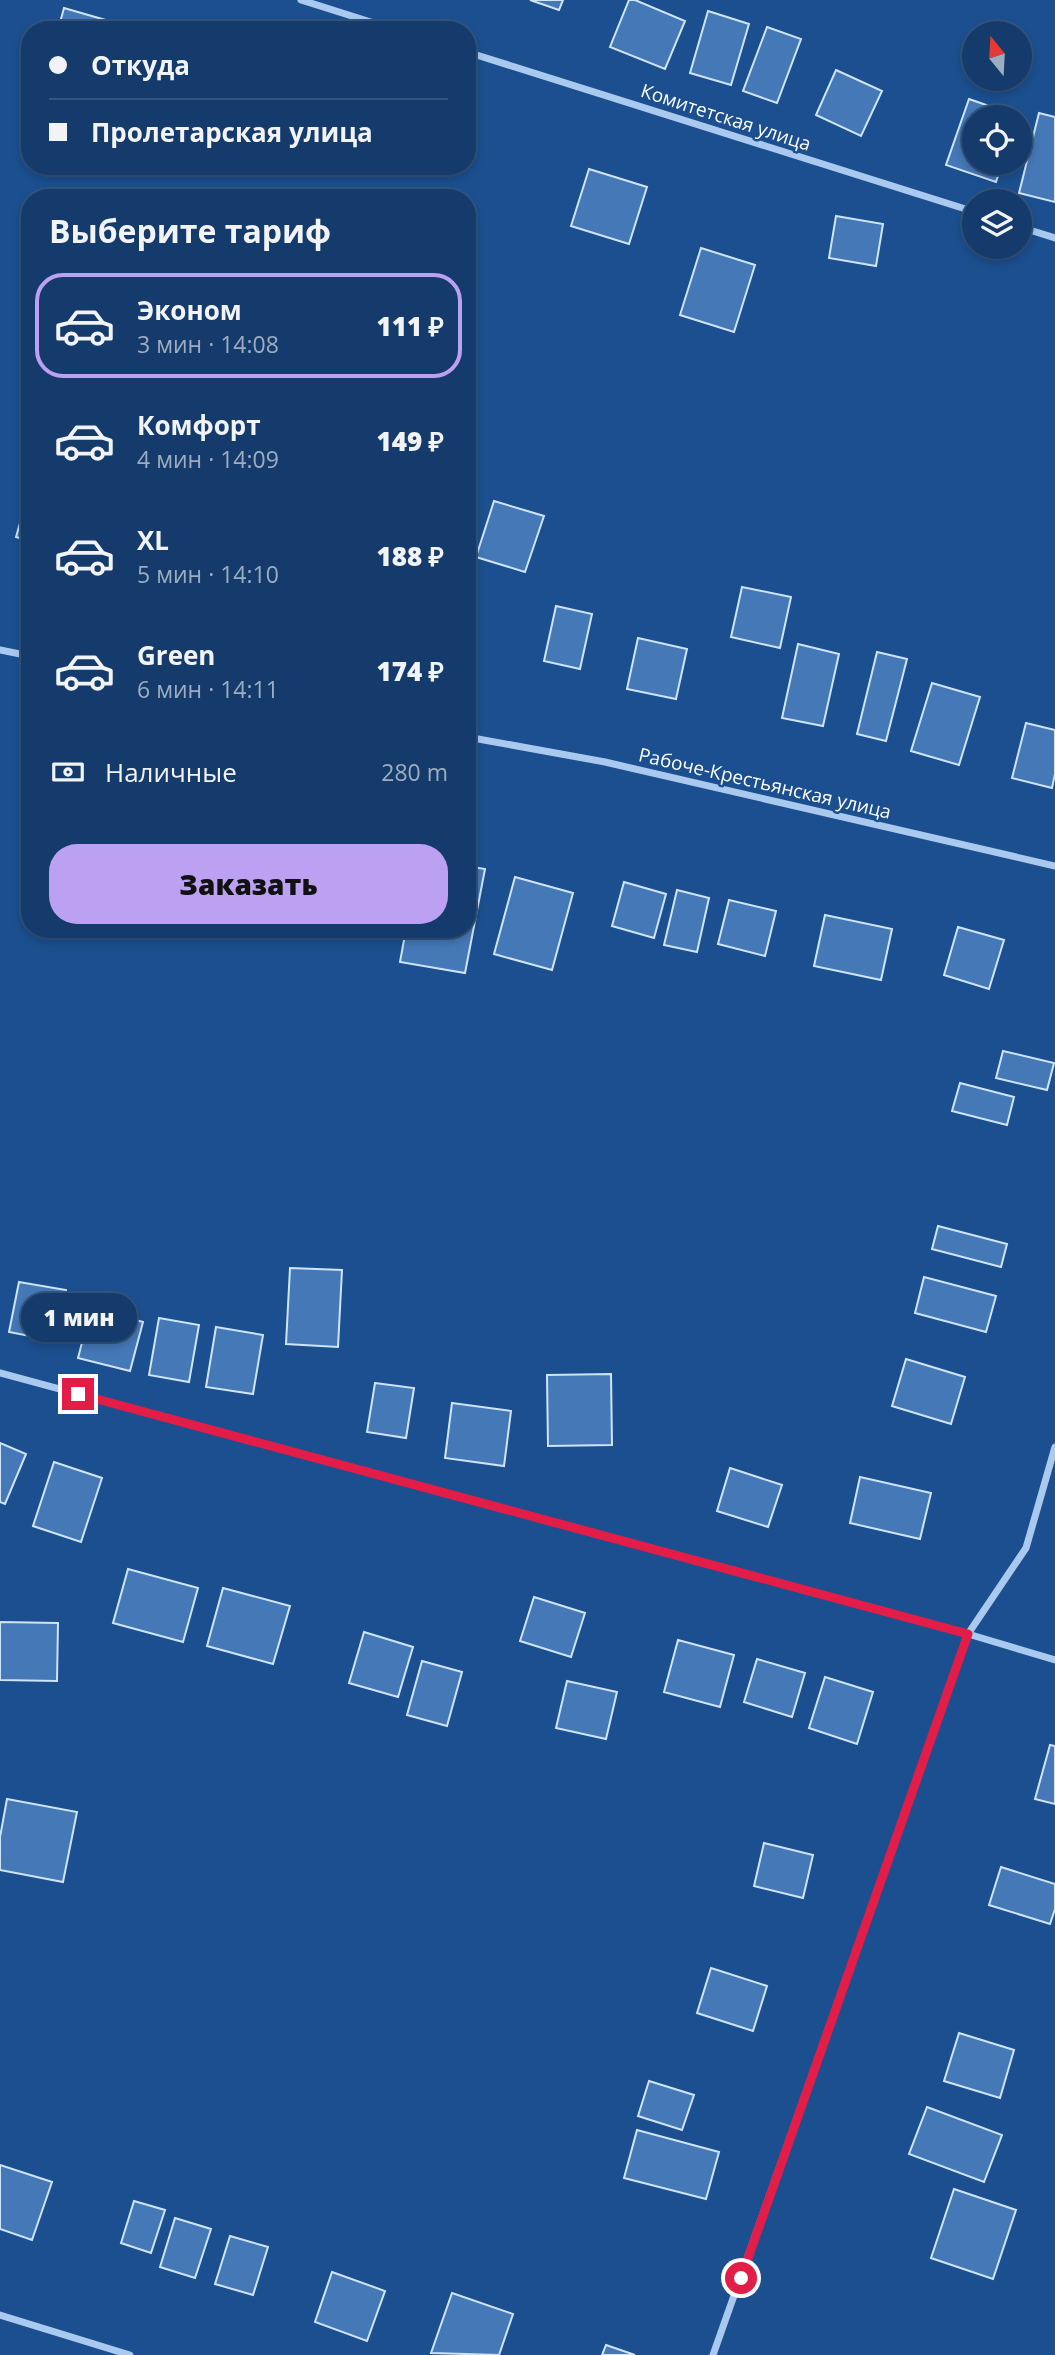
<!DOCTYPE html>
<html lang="ru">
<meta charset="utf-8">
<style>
:root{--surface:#143b6b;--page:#1d4271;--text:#f1f3f6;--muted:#9dadc1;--line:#33557e;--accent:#bca0f2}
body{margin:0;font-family:"Open Sans",sans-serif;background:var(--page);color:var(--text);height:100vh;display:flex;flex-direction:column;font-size:26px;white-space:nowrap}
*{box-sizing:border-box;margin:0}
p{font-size:23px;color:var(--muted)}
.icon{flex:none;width:38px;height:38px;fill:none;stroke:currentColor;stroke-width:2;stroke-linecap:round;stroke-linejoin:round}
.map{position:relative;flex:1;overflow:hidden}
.drawer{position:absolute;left:21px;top:189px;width:455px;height:749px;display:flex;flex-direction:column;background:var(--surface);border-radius:28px;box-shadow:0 4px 10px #0003,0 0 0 2px var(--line)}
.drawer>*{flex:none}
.banner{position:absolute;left:21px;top:21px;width:455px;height:154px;border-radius:28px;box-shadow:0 4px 10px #0003,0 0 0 2px var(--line);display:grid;align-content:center;height:154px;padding:0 28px;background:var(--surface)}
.needle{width:46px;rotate:342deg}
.controls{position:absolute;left:962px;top:21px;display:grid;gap:14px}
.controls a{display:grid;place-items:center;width:70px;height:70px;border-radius:50%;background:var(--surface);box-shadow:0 4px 10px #0003,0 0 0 2px var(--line);font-size:35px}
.end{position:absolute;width:32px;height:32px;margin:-16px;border:9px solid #e11d48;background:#fff;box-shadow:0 0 0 4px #fff}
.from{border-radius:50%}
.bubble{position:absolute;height:49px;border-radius:24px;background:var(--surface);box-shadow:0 4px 10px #0003,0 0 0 2px var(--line);font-size:23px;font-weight:800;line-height:49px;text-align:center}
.banner b{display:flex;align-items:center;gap:24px;height:66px;font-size:26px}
.banner b+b{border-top:2px solid var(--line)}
.banner i{width:18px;height:18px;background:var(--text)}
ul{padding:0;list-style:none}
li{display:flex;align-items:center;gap:21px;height:105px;margin:0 14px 10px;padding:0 14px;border:4px solid transparent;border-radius:28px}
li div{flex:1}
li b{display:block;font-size:26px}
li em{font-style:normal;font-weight:800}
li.on{border-color:var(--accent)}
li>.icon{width:63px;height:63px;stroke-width:1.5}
h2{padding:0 28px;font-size:32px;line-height:84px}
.pay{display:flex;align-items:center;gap:18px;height:77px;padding:0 28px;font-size:26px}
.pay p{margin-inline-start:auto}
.primary-button{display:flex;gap:14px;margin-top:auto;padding:14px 28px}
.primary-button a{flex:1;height:80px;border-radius:28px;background:var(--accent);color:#111;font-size:28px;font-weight:800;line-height:80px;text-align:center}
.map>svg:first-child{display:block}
.building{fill:#4478b7;stroke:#cfe3fa;stroke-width:2}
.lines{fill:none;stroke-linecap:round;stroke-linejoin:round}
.street{stroke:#a9c9ee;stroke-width:7}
.route{stroke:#e11d48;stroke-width:9}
.labels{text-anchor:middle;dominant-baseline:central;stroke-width:5;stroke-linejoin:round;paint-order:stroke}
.street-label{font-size:19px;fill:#fff;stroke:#1b4f8f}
</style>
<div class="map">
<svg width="1055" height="2355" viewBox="0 0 1055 2355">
<rect width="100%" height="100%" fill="#1b4f8f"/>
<path class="building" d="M530,0h33l-4,10z
M629,0h6l50,21 -20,48 -55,-22z
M64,8l52,15 -2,7h-56z
M708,11l41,13 -18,61 -41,-12z
M767,27l34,12 -24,64 -34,-12z
M836,70l46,21 -21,45 -45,-21z
M969,99l49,17v1h-43v46h27l-6,19 -50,-17z
M1039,113l16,4v85l-36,-9z
M589,169l58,18 -18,57 -58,-18z
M836,216l47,8 -7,42 -47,-8z
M701,248l54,17 -21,67 -54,-17z
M28,495h2v46l-14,-4z
M494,501l50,15 -19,56 -49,-15z
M742,587l49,10 -11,51 -49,-11z
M556,606l36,8 -12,55 -36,-8z
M638,638l49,11 -11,50 -49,-10z
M798,644l41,10 -16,72 -41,-8z
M877,652l30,7 -21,82 -29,-7z
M932,683l48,14 -21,68 -48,-14z
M1026,723l29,7v44l-3,14 -40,-10z
M467,866l18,3 -20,104 -65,-11 6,-33h61z
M515,877l58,16 -21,77 -58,-16z
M624,882l42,12 -12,44 -42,-12z
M677,890l32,8 -12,54 -33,-7z
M729,900l47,11 -11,45 -47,-12z
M825,915l67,14 -11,51 -67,-14z
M958,927l46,13 -15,49 -45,-14z
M1003,1051l51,12 -7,27 -51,-12z
M960,1083l54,14 -7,28 -55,-14z
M938,1226l69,18 -6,23 -69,-18z
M290,1268l52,2 -4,77 -52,-3z
M924,1277l72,19 -10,36 -71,-19z
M19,1282l47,8 -10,51 -47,-9z
M91,1308l52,14 -13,49 -52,-13z
M159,1318l40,7 -10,57 -40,-7z
M216,1327l47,8 -10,59 -47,-7z
M906,1359l59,18 -14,47 -59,-18z
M611,1374l1,71 -64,1 -1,-71z
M375,1383l39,5 -8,50 -39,-6z
M452,1403l59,8 -7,55 -59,-8z
M0,1443l26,11 -21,50 -5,-2z
M54,1462l48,16 -21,64 -48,-16z
M730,1468l52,17 -14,42 -51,-16z
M860,1477l71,16 -11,46 -70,-16z
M128,1569l70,19 -15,54 -70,-19z
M223,1588l67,18 -17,58 -66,-18z
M534,1597l51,16 -14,44 -51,-16z
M0,1622l58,1 -1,58 -57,-1z
M364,1632l49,15 -15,50 -49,-14z
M678,1640l56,15 -14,52 -56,-15z
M757,1659l48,14 -13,44 -48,-15z
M422,1661l40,11 -15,54 -40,-11z
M825,1677l48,15 -16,52 -48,-16z
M567,1681l50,11 -11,47 -50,-11z
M1050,1745l5,1v58l-20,-5z
M7,1799l70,13 -14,70 -63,-12v-33z
M764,1843l49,12 -10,43 -49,-12z
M1001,1867l54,17v25l-5,15 -61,-19z
M711,1968l56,18 -14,45 -56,-18z
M959,2033l55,17 -14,48 -56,-17z
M649,2081l45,14 -12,35 -44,-14z
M927,2107l75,28 -18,47 -75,-28z
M637,2130l82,22 -13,47 -82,-21z
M0,2165l52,17 -20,58 -32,-11z
M954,2189l62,21 -23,69 -62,-21z
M134,2201l31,9 -14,43 -30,-10z
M175,2218l36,11 -16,49 -35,-11z
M230,2236l38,11 -15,48 -38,-11z
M332,2272l53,19 -18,50 -52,-19z
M452,2293l61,21 -14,41 -68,-2z
M606,2345l29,10h-33z"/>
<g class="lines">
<path class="street" d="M301,0l95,30
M467,52l508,160
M1020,227l35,11
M0,650l30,6
M467,737l138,25 450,104
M0,1373l968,261 87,26
M0,2315l130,40
M713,2355l255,-721 58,-86 29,-101"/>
</g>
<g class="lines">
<path class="route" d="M78,1394l890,240 -227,644"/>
</g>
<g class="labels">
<g class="street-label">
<text transform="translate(726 117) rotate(18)">Комитетская улица</text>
<text transform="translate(765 783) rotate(13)">Рабоче-Крестьянская улица</text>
</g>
</g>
</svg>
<div class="controls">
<a><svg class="needle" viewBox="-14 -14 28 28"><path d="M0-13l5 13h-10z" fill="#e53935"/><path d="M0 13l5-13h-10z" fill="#9dadc1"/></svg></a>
<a><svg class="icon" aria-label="locate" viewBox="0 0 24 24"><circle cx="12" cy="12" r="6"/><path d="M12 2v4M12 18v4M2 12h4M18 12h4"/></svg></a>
<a><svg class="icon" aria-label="layers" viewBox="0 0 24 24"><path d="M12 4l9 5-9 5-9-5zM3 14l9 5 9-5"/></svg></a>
</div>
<i class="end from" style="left:741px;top:2278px"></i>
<i class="end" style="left:78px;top:1394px"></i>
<div class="bubble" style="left:21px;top:1293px;width:116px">1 мин</div>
<div class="banner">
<b><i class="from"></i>Откуда</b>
<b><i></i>Пролетарская улица</b>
</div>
<section class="drawer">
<h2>Выберите тариф</h2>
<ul>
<li class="on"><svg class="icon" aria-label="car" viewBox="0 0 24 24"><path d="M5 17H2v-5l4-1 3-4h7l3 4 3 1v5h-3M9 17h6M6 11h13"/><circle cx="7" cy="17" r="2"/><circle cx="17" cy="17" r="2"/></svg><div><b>Эконом</b><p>3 мин · 14:08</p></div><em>111 ₽</em></li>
<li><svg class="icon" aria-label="car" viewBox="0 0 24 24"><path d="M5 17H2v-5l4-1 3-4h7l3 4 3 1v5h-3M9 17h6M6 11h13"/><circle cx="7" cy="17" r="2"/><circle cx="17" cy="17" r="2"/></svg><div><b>Комфорт</b><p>4 мин · 14:09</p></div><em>149 ₽</em></li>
<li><svg class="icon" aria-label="car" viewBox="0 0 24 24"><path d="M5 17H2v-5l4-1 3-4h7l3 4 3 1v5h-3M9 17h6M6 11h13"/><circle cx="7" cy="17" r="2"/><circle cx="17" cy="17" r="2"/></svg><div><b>XL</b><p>5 мин · 14:10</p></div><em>188 ₽</em></li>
<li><svg class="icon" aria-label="car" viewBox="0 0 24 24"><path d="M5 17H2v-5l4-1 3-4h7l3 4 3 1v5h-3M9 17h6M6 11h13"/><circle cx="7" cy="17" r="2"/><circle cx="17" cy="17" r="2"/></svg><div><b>Green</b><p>6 мин · 14:11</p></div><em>174 ₽</em></li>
</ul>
<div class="pay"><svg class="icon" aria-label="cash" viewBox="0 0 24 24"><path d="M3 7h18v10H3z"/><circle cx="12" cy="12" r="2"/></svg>Наличные<p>280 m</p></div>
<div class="primary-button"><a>Заказать</a></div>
</section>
</div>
